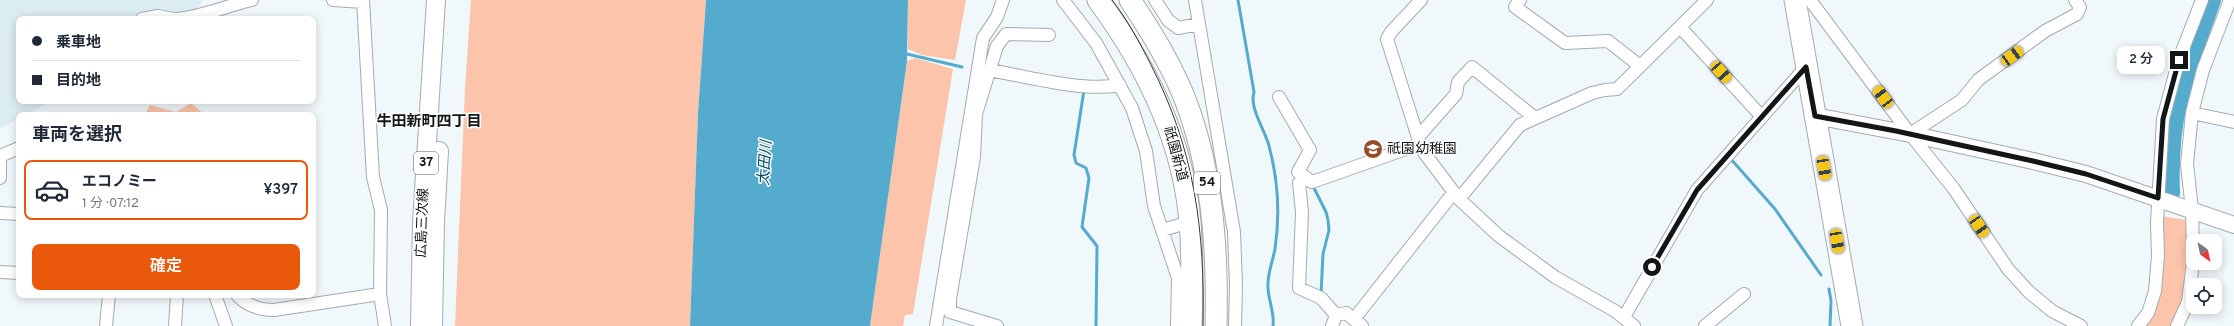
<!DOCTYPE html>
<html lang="ja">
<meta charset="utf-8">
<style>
:root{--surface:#fff;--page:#f6f6f7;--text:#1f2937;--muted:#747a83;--line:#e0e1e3;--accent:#ea580c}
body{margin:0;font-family:Overpass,"Noto Sans JP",sans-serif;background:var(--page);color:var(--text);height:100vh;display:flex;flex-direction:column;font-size:15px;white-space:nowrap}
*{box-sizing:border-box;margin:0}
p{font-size:13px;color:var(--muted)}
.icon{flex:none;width:22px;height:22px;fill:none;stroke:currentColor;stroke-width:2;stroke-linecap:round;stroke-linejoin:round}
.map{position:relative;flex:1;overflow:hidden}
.details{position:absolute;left:16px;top:112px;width:300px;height:186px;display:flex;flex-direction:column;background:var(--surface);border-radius:8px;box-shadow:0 2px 10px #0003}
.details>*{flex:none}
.guide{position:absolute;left:16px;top:16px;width:300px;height:88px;border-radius:8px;box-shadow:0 2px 10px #0003;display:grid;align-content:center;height:88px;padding:0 16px;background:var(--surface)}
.needle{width:26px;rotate:147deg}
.controls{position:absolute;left:2186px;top:234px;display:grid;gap:8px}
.controls a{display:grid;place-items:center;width:36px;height:36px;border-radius:8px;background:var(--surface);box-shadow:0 2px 10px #0003;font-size:20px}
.end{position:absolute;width:18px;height:18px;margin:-9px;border:5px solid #131617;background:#fff;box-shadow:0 0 0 2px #fff}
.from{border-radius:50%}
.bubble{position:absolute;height:28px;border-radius:8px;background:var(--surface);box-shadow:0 2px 10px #0003;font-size:13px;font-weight:600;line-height:28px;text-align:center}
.car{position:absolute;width:12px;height:24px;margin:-12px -6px;border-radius:5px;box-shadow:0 0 3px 1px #0007;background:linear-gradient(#f5c518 24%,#345 0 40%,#f5c518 0 76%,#345 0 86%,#f5c518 0)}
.guide b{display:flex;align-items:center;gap:14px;height:38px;font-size:15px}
.guide b+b{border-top:1px solid var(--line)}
.guide i{width:10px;height:10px;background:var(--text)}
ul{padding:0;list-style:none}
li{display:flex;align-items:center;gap:12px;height:60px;margin:0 8px 6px;padding:0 8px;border:2px solid transparent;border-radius:8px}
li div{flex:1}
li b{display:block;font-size:15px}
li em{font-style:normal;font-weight:600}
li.active{border-color:var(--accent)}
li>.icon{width:36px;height:36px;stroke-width:1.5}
h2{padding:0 16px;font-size:18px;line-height:48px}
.action{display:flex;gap:8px;margin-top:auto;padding:8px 16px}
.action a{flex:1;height:46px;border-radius:8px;background:var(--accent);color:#fff;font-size:16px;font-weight:600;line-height:46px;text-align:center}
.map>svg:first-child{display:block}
.built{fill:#dcecf3}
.green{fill:#fcc4aa}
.water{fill:#55abcd}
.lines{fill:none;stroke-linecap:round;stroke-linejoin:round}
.stream{stroke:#55abcd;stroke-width:3}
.river{stroke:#55abcd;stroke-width:18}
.street-casing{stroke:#a4abae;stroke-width:14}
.secondary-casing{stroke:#a4abae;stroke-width:18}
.primary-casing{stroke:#a4abae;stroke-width:20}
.highway-casing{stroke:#a4abae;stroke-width:23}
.street{stroke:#fff;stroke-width:12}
.secondary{stroke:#fff;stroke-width:16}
.primary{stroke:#fff;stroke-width:18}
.highway{stroke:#fff;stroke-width:21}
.tram{stroke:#333638;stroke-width:1}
.route{stroke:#131617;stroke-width:5}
.labels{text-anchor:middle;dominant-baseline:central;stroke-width:3;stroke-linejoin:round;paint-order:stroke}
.shield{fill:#fff;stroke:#5a5c5d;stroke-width:1}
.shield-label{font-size:13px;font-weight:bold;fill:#131617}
.poi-label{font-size:14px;fill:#131617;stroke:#fff;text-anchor:start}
.street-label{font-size:14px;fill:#131617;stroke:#fff}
.neighbourhood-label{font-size:15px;font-weight:bold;fill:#131617;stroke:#fff}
.water-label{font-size:15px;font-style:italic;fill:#004e66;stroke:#fff}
</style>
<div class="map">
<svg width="2234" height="326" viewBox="0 0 2234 326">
<rect width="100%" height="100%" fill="#f1f8fc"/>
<path class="built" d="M0,0h203l-13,19h-171v82h33l-26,14h-7v3l-19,11z"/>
<path class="green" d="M471,0h235l-8,113 -8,213h-235l10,-238z
M908,0h58l-11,60 -33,-5 -14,-6z
M915,58l38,11 -40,245 -8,1 -2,11h-33l37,-265z
M191,103l14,12h-61l6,-10 26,7z
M2160,216l27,4 1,44 -5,37 -13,25h-29l9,-11z"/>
<path class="water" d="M706,0h202l-1,61 -37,265h-180l8,-213z"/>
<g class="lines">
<path class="stream" d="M1238,0l16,92c-5,16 11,38 15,54 9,33 11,69 6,103 -2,11 -7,23 -7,35 -1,14 7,28 5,42
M907,54l55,13
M1084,90l-10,65 2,8 10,5 3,10 -7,49 15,19 -1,80
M1730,158l45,51 46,66
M1313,186l13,26 2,8 1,10 -6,24 -2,40
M1829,289l2,12 -1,25"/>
<path class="river" d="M2171,193c-1,-29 0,-60 7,-88 8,-36 22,-70 34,-105"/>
<g class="street-casing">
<path id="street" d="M333,0l30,2
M363,0l10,177 8,33 -1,84 5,32
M1063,0l33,43 36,65 14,43 8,55 24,72 -1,48
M1155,0l13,20 10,8 21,-4
M1195,0l39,232 2,53 -1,41
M1421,0l-30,32 -4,7 33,105 5,10 34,45 40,37 56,41 60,34 19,15
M1520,0l-5,7 50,36 43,-2 32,25
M1810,0l100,134 44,55 54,80 21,23 23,19 29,15
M142,19l16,-3 15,3
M177,19c29,-3 48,-13 75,-19
M1680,27l82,90
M990,70c38,7 93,22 130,15
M1279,97l31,53 -12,22 14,10 108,-38
M2192,113l42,9
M1910,134l52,-34 16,-20 67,-49 32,-17 3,-7 -5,-7
M1418,137l38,-43 2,-12 14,-15 63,51
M0,178v-22l19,-8
M1305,178l-6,5 3,29 -3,76 22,10 15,17 10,-2 16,13
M1459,199l61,-74 72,-32 13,-3 12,-1 90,-89
M0,213l19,1
M1162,230l28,-8
M2193,248l-1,-38 -5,-46 5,-51 11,-43 27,-70
M0,272l19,1
M215,295l11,31
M237,295c10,11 22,15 37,15l106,-16
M1624,317l73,-127 109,-123
M1354,319l100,-127
M106,326l3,-31
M175,326l2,-31
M936,326l47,-288 14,-21 6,-17
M997,326l-47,-14v-13l24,-142 2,-43 21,-68 9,-12 43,1
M1332,326l4,-11
M1705,326l39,-32
M2138,326l10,-13 7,-22 3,-35 -1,-33 6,-104 16,-60 23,-59
M2177,326l11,-24 5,-39"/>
</g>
<g class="secondary-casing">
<path id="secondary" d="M1815,116l95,18 123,27 53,13 148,51"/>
</g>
<g class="primary-casing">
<path id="primary" d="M420,326l2,-104 14,-222
M433,326l2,-104 4,-71"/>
</g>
<g class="highway-casing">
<path id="highway" d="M1098,0c48,65 85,140 92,222 3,35 2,70 1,104
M1130,0c19,28 36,56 50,87 32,74 38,159 36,239
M1795,0l57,326"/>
</g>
<use href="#street" class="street"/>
<use href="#secondary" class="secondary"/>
<use href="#primary" class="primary"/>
<use href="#highway" class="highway"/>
<path class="tram" d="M1112,0c15,19 28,43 39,65 44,86 54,166 52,261"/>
</g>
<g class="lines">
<path class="route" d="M1652,267l45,-77 109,-123 9,49 81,15 137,30 53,13 72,24 5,-79 16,-59"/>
</g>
<defs>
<g id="school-disc" transform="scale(1)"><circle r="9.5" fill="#944d28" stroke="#fff"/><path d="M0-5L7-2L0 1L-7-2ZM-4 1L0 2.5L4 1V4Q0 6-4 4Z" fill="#fff"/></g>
</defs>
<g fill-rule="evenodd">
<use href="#school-disc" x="1373" y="149"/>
</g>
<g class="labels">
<g class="shield">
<rect x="414" y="152" width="24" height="22" rx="3"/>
<rect x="1194" y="172" width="26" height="22" rx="3"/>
</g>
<g class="shield-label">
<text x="426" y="163">37</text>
<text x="1207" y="183">54</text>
</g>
<g class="poi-label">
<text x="1387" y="149">祇園幼稚園</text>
</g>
<g class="street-label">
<text transform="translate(1175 154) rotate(75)">祇園新道</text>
<text transform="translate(423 223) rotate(-88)">広島三次線</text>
</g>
<g class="neighbourhood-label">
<text x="429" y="122">牛田新町四丁目</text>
</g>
<g class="water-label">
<text transform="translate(766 163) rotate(-86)">太田川</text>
</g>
</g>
</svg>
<div class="controls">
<a><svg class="needle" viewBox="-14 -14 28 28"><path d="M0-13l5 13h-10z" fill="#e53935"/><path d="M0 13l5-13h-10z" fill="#747a83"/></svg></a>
<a><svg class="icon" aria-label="locate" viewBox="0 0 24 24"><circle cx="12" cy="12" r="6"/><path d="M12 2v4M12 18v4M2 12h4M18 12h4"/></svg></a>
</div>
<i class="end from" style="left:1652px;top:267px"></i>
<i class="end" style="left:2179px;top:60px"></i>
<div class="bubble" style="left:2117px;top:46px;width:48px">2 分</div>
<i class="car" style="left:2012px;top:56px;rotate:54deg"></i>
<i class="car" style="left:1721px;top:72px;rotate:138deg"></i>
<i class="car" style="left:1883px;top:97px;rotate:323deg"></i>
<i class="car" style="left:1824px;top:168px;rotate:170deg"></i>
<i class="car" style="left:1979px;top:226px;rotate:146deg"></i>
<i class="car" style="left:1837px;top:241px;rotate:170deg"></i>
<div class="guide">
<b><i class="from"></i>乗車地</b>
<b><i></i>目的地</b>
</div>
<section class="details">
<h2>車両を選択</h2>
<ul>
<li class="active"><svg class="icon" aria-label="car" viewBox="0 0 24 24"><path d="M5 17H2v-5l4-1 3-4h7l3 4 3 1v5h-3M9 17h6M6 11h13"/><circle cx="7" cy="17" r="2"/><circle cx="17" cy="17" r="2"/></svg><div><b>エコノミー</b><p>1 分 · 07:12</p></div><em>¥397</em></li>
</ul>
<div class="action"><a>確定</a></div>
</section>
</div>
